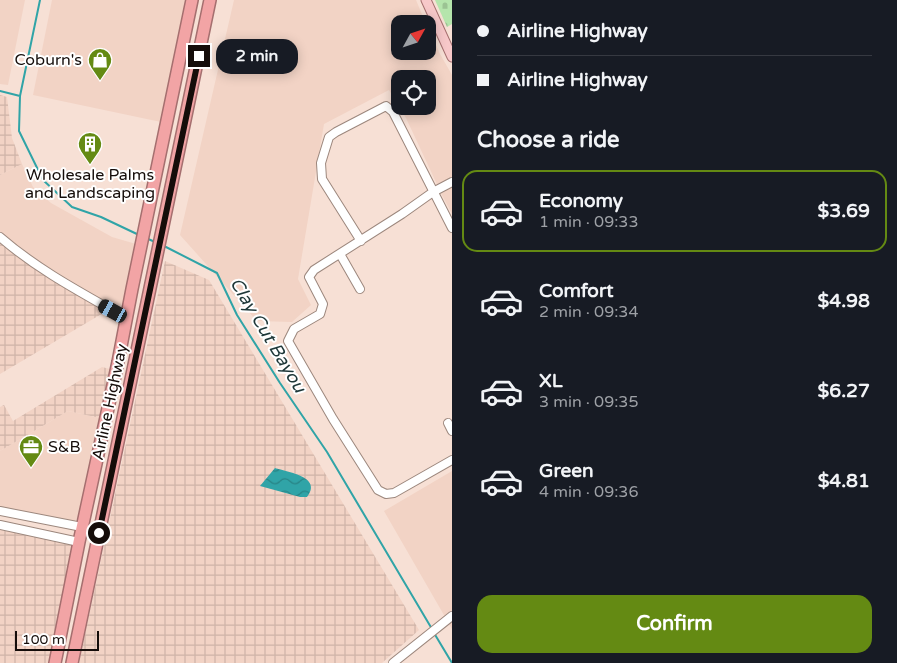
<!DOCTYPE html>
<meta charset="utf-8">
<style>
:root{--surface:#171b24;--page:#20242c;--text:#f1f3f6;--muted:#9ea1a6;--line:#363941;--accent:#648a13}
body{margin:0;font-family:"Varela Round",sans-serif;background:var(--page);color:var(--text);height:100vh;display:flex;flex-direction:column;font-size:19px;white-space:nowrap}
*{box-sizing:border-box;margin:0}
p{font-size:16px;color:var(--muted)}
.icon{flex:none;width:28px;height:28px;fill:none;stroke:currentColor;stroke-width:2;stroke-linecap:round;stroke-linejoin:round}
.map{position:relative;flex:1;overflow:hidden}
.side{display:flex;flex-direction:column;background:var(--surface);width:445px}
.side>*{flex:none}
.top-card{display:grid;align-content:center;height:110px;padding:0 25px;background:var(--surface)}
.needle{width:32px;rotate:50deg}
.buttons{position:absolute;left:391px;top:15px;display:grid;gap:10px}
.buttons a{display:grid;place-items:center;width:45px;height:45px;border-radius:10px;background:var(--surface);box-shadow:0 2px 12px #0003;font-size:25px}
.scale{position:absolute;left:15px;bottom:12px;width:84px;box-sizing:border-box;padding-left:5px;border:2px solid #150d0a;border-top:0;font-size:14px;line-height:18px;white-space:nowrap;color:#150d0a;-webkit-text-stroke:4px #fff;paint-order:stroke}
.end{position:absolute;width:22px;height:22px;margin:-11px;border:6px solid #150d0a;background:#fff;box-shadow:0 0 0 2px #fff}
.from{border-radius:50%}
.bubble{position:absolute;height:35px;border-radius:15px;background:var(--surface);box-shadow:0 2px 12px #0003;font-size:16px;font-weight:700;line-height:35px;text-align:center}
.car{position:absolute;width:15px;height:30px;margin:-15px -8px;border-radius:6px;box-shadow:0 0 4px 1px #0007;background:linear-gradient(#222 24%,#8ab4d8 0 40%,#222 0 76%,#8ab4d8 0 86%,#222 0)}
.top-card b{display:flex;align-items:center;gap:18px;height:48px;font-size:19px}
.top-card b+b{border-top:1px solid var(--line)}
.top-card i{width:12px;height:12px;background:var(--text)}
ul{padding:0;list-style:none}
li{display:flex;align-items:center;gap:15px;height:82px;margin:0 10px 8px;padding:0 15px;border:2px solid transparent;border-radius:15px}
li div{flex:1}
li b{display:block;font-size:19px}
li em{font-style:normal;font-weight:700}
li.selected{border-color:var(--accent)}
li>.icon{width:45px;height:45px;stroke-width:1.5}
h2{padding:0 25px;font-size:22px;line-height:60px}
.cta{display:flex;gap:10px;margin-top:auto;padding:10px 25px}
.cta a{flex:1;height:58px;border-radius:15px;background:var(--accent);color:#fff;font-size:20px;font-weight:700;line-height:58px;text-align:center}
main{display:flex;flex:1;min-height:0}
.map>svg:first-child{display:block}
.built{fill:#f2d3c5;fill-rule:evenodd}
.industrial{fill:url(#industrial-grid)}
.cemetery{fill:url(#cemetery-stones)}
.water{fill:url(#water-waves)}
.lines{fill:none;stroke-linecap:round;stroke-linejoin:round}
.stream{stroke:#30a4a7;stroke-width:2}
.minor-casing{stroke:#9c877d;stroke-width:10}
.major-casing{stroke:#a56f6f;stroke-width:11}
.highway-casing{stroke:#a56f6f;stroke-width:14}
.minor{stroke:#fff;stroke-width:8}
.major{stroke:#f7c8c9;stroke-width:9}
.highway{stroke:#f2a4a5;stroke-width:11}
.route{stroke:#150d0a;stroke-width:6}
.labels{text-anchor:middle;dominant-baseline:central;stroke-width:4;stroke-linejoin:round;paint-order:stroke}
.poi-label{font-size:16px;fill:#150d0a;stroke:#fff;text-anchor:end}
.street-label{font-size:16px;fill:#150d0a;stroke:#fff}
.water-label{font-size:18px;font-style:italic;fill:#1e3738;stroke:#fff}
</style>
<main>
<div class="map">
<svg width="452" height="663" viewBox="0 0 452 663">
<defs>
<pattern id="industrial-grid" width="8" height="8" patternUnits="userSpaceOnUse" patternTransform="scale(1.25)"><rect width="8" height="8" fill="#f2d3c5"/><path d="M0 4h8M4 0v8" fill="none" stroke="#cfb4a8"/></pattern>
<pattern id="cemetery-stones" width="16" height="16" patternUnits="userSpaceOnUse" patternTransform="scale(1.25)"><rect width="16" height="16" fill="#b5e5ac"/><path d="M2 7V4a2 2 0 0 1 4 0v3zM10 15v-3a2 2 0 0 1 4 0v3z" fill="#9bc393"/></pattern>
<pattern id="water-waves" width="16" height="10" patternUnits="userSpaceOnUse" patternTransform="scale(1.25)"><rect width="16" height="10" fill="#30a4a7"/><path d="M0 5q4-4 8 0t8 0" fill="none" stroke="#288486"/></pattern>
</defs>
<rect width="100%" height="100%" fill="#f7e0d5"/>
<path class="built" d="M0,0h25l-17,85 -8,-1z
M52,0h135l-26,122 -128,-27z
M234,0h182l10,24h-26v27h28v-24l12,27 12,21v139l-10,-19 -36,-77 -17,-28 -65,34 -26,155 13,26 -19,17 -35,-1 -77,-86zM400,79h28v27h-28z
M22,164l11,23 18,16 61,34 24,7 -12,57 -3,4 -6,2 -8,-2 -84,-53 -23,-18v-59z
M68,411l32,7 -20,95 -3,6 -4,3h-5l-68,-15v-56z
M452,471v158l-68,-118z"/>
<path class="industrial" d="M0,95l7,2 5,41 10,26 -22,11z
M0,242l27,20 78,50 -105,62z
M165,261l44,19 210,350 -37,33h-303z
M102,367l8,2 -10,49 -32,-7 -68,40v-44l4,-2 9,16z
M0,525l79,17 -26,121h-53z"/>
<path class="cemetery" d="M435,0h17v24l-5,3z"/>
<path class="water" d="M275,468c13,4 48,9 32,29h-7l-40,-11z"/>
<g class="lines">
<path class="stream" d="M40,0l-20,96 -1,35 24,49 29,27 29,10 38,18
M0,91l20,5
M146,238l9,4
M164,246l53,27 20,42 43,68 47,69 105,177
M434,633l18,30"/>
<g class="minor-casing">
<path id="minor" d="M452,182l-19,10 -31,22 -88,56 -5,7 14,27 -3,10 -26,15 -6,12 45,78 45,71 8,4 8,-1 58,-33
M0,237c38,33 82,56 126,81
M361,241l-39,-62 -1,-16 8,-26 7,-5 50,-26 7,6 59,116
M340,254l20,35
M448,423l4,8
M0,511l82,16
M0,525l79,17
M393,663l59,-47"/>
</g>
<g class="major-casing">
<path id="major" d="M426,0l26,57"/>
</g>
<g class="highway-casing">
<path id="highway" d="M55,663l24,-121 39,-180 14,-73 60,-289
M72,663l138,-663"/>
</g>
<use href="#minor" class="minor"/>
<use href="#major" class="major"/>
<use href="#highway" class="highway"/>
</g>
<g class="lines">
<path class="route" d="M99,533l100,-477"/>
</g>
<defs>
<g id="shop-pin" transform="scale(1.25)"><path d="M0 17L-7.5 6A9.5 9.5 0 1 1 7.5 6Z" fill="#648a13" stroke="#fff"/><path d="M-5-2.5h2.3a2.7 3.5 0 0 1 5.4 0H5L5.5 6h-11ZM-1.5-2.5h3a1.5 2.3 0 0 0-3 0Z" fill="#fff"/></g>
<g id="building-pin" transform="scale(1.25)"><path d="M0 17L-7.5 6A9.5 9.5 0 1 1 7.5 6Z" fill="#648a13" stroke="#fff"/><path d="M-4-6H4V6H1V3H-1V6H-4ZM-2.5-4.3h1.7v1.8h-1.7ZM.8-4.3h1.7v1.8H.8ZM-2.5-1h1.7V.8h-1.7ZM.8-1h1.7V.8H.8Z" fill="#fff"/></g>
<g id="office-pin" transform="scale(1.25)"><path d="M0 17L-7.5 6A9.5 9.5 0 1 1 7.5 6Z" fill="#648a13" stroke="#fff"/><path d="M-6-3h4V-5.5h4V-3h4V5H-6ZM-1-4.5V-3h2v-1.5ZM-6 0V1H6V0Z" fill="#fff"/></g>
</defs>
<g fill-rule="evenodd">
<use href="#shop-pin" x="100" y="60"/>
<use href="#building-pin" x="90" y="144"/>
<use href="#office-pin" x="31" y="447"/>
</g>
<g class="labels">
<g class="poi-label">
<text x="82" y="60">Coburn's</text>
<text x="90" y="175" text-anchor="middle">Wholesale Palms<tspan x="90" dy="18">and Landscaping</tspan></text>
<text x="48" y="447" text-anchor="start">S&amp;B</text>
</g>
<g class="street-label">
<text transform="translate(110 402) rotate(-78)">Airline Highway</text>
</g>
<g class="water-label">
<text transform="translate(268 335) rotate(59)">Clay Cut Bayou</text>
</g>
</g>
</svg>
<div class="buttons">
<a><svg class="needle" viewBox="-14 -14 28 28"><path d="M0-13l5 13h-10z" fill="#e53935"/><path d="M0 13l5-13h-10z" fill="#9ea1a6"/></svg></a>
<a><svg class="icon" aria-label="locate" viewBox="0 0 24 24"><circle cx="12" cy="12" r="6"/><path d="M12 2v4M12 18v4M2 12h4M18 12h4"/></svg></a>
</div>
<div class="scale">100 m</div>
<i class="end from" style="left:99px;top:533px"></i>
<i class="end" style="left:199px;top:56px"></i>
<div class="bubble" style="left:216px;top:39px;width:82px">2 min</div>
<i class="car" style="left:113px;top:311px;rotate:299deg"></i>
</div>
<section class="side">
<div class="top-card">
<b><i class="from"></i>Airline Highway</b>
<b><i></i>Airline Highway</b>
</div>
<h2>Choose a ride</h2>
<ul>
<li class="selected"><svg class="icon" aria-label="car" viewBox="0 0 24 24"><path d="M5 17H2v-5l4-1 3-4h7l3 4 3 1v5h-3M9 17h6M6 11h13"/><circle cx="7" cy="17" r="2"/><circle cx="17" cy="17" r="2"/></svg><div><b>Economy</b><p>1 min · 09:33</p></div><em>$3.69</em></li>
<li><svg class="icon" aria-label="car" viewBox="0 0 24 24"><path d="M5 17H2v-5l4-1 3-4h7l3 4 3 1v5h-3M9 17h6M6 11h13"/><circle cx="7" cy="17" r="2"/><circle cx="17" cy="17" r="2"/></svg><div><b>Comfort</b><p>2 min · 09:34</p></div><em>$4.98</em></li>
<li><svg class="icon" aria-label="car" viewBox="0 0 24 24"><path d="M5 17H2v-5l4-1 3-4h7l3 4 3 1v5h-3M9 17h6M6 11h13"/><circle cx="7" cy="17" r="2"/><circle cx="17" cy="17" r="2"/></svg><div><b>XL</b><p>3 min · 09:35</p></div><em>$6.27</em></li>
<li><svg class="icon" aria-label="car" viewBox="0 0 24 24"><path d="M5 17H2v-5l4-1 3-4h7l3 4 3 1v5h-3M9 17h6M6 11h13"/><circle cx="7" cy="17" r="2"/><circle cx="17" cy="17" r="2"/></svg><div><b>Green</b><p>4 min · 09:36</p></div><em>$4.81</em></li>
</ul>
<div class="cta"><a>Confirm</a></div>
</section>
</main>
